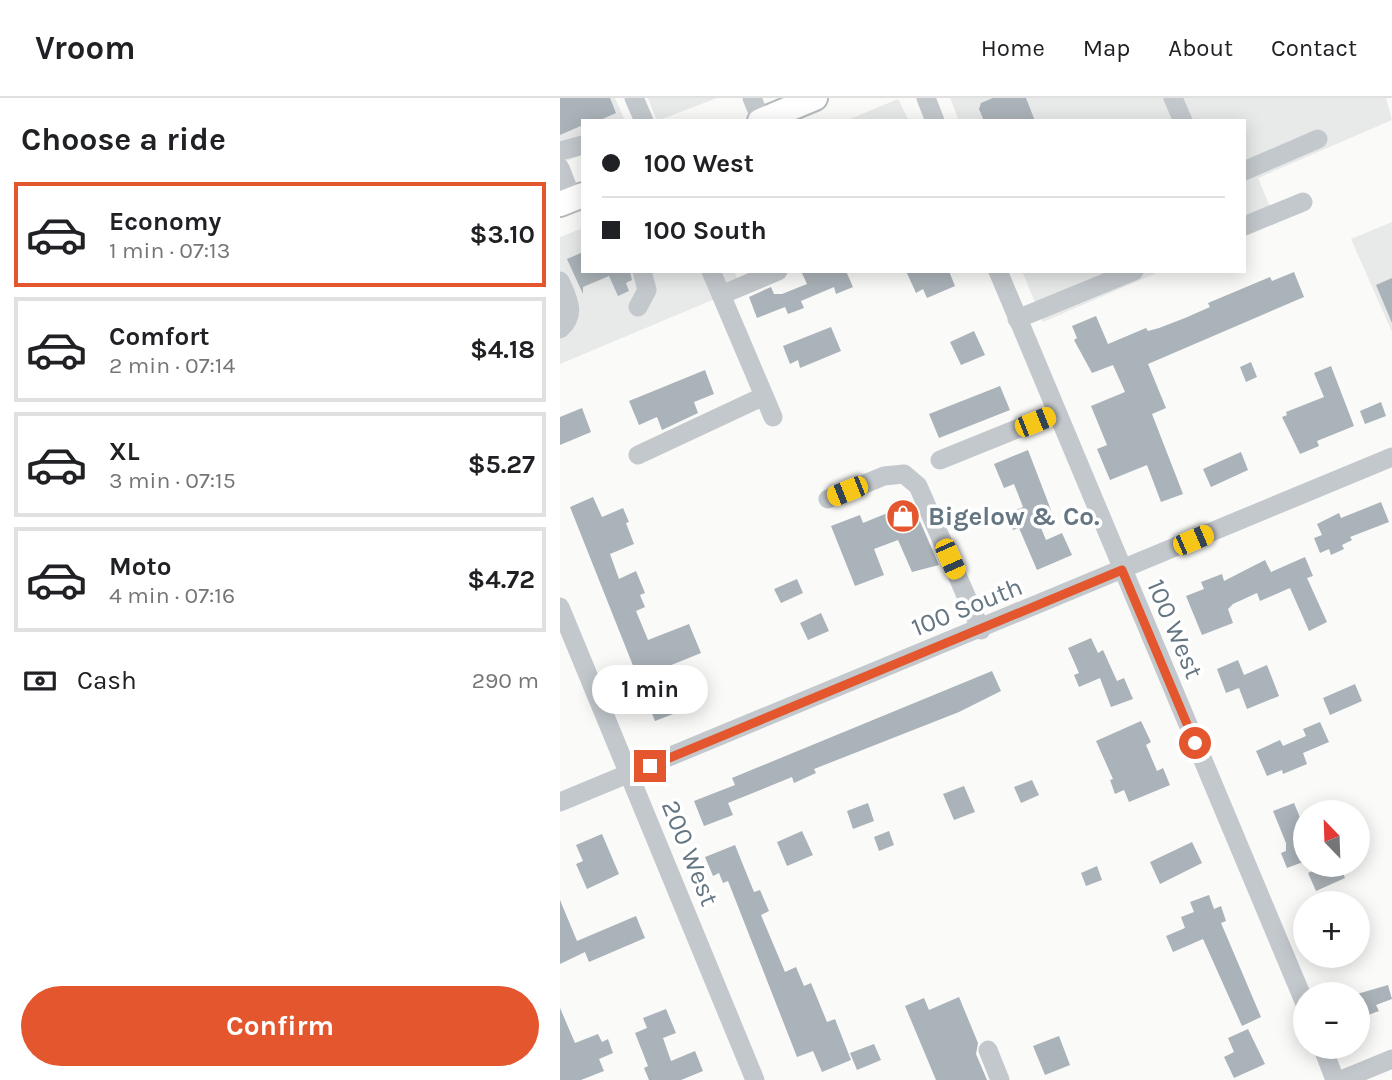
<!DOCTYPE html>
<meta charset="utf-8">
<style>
:root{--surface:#fff;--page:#f2f2f2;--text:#202124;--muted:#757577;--line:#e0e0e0;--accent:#e4572e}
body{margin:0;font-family:Karla,sans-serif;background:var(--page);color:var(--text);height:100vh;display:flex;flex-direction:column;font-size:26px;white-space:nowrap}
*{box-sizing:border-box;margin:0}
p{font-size:23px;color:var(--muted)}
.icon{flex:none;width:38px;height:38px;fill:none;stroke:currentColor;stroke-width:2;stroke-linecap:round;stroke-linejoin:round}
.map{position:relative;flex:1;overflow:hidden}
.details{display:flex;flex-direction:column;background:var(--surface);width:560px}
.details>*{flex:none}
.top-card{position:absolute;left:21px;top:21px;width:665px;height:154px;border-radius:0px;box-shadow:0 4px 18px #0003;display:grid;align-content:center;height:154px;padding:0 21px;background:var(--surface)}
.needle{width:46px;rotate:337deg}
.tools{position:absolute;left:733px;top:702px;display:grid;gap:14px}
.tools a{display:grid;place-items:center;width:77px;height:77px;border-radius:50%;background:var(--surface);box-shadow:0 4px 18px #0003;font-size:35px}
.end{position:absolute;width:32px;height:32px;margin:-16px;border:9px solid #e4572e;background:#fff;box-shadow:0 0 0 4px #fff}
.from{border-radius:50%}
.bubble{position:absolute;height:49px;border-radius:24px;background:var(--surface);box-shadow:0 4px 18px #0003;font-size:23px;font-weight:700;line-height:49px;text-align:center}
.car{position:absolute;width:21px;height:42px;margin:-21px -10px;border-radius:9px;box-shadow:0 0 5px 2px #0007;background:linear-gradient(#f5c518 24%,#345 0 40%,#f5c518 0 76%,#345 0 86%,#f5c518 0)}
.top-card b{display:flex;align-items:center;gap:24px;height:66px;font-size:26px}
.top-card b+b{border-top:2px solid var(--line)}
.top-card i{width:18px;height:18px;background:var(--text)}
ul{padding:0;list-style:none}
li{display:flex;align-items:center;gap:21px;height:105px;margin:0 14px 10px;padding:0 7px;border:4px solid var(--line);border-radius:0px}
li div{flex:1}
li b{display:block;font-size:26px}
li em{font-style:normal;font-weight:700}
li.active{border-color:var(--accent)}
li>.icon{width:63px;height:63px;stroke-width:1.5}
h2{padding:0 21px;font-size:32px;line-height:84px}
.pay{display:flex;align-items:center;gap:18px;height:77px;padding:0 21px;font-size:26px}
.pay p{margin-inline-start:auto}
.button{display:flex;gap:14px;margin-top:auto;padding:14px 21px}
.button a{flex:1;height:80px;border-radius:42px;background:var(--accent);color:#fff;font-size:28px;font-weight:700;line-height:80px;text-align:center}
header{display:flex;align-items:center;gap:42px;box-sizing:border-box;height:98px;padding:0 35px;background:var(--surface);border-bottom:2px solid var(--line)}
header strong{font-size:33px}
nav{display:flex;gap:38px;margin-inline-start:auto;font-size:24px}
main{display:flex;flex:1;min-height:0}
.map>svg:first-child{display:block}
.built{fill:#e8e9e9}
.building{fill:#aab3b9}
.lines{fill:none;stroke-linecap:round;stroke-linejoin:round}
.major-casing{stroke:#b5babe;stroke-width:28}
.minor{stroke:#c3c8cc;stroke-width:19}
.major{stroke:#fff;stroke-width:24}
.route{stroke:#e4572e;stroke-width:9}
.labels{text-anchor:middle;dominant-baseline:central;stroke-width:7;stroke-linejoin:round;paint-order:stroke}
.poi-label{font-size:26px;font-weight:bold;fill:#657683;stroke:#fff;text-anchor:start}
.street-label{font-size:26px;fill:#657683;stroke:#fff}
</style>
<header>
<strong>Vroom</strong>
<nav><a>Home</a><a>Map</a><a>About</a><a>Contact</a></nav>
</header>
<main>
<section class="details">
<h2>Choose a ride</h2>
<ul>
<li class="active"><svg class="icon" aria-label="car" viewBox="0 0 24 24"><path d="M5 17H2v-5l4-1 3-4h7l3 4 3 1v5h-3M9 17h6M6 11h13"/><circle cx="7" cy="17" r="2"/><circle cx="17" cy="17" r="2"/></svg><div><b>Economy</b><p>1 min · 07:13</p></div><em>$3.10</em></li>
<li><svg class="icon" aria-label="car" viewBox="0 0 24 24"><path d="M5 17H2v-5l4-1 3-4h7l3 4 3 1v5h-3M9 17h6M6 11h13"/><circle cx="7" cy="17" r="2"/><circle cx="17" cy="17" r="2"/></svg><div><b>Comfort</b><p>2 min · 07:14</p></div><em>$4.18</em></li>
<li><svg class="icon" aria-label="car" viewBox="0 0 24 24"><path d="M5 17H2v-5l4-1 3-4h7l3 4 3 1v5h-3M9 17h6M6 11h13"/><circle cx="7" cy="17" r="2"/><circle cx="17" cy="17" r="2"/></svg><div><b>XL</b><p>3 min · 07:15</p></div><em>$5.27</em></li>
<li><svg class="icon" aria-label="car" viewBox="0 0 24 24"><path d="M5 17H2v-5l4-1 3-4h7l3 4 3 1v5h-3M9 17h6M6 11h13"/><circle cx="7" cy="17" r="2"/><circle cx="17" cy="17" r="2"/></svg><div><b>Moto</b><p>4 min · 07:16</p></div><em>$4.72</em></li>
</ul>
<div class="pay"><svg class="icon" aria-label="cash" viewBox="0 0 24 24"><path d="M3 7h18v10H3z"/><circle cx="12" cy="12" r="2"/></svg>Cash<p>290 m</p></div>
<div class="button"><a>Confirm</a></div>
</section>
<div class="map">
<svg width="832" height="982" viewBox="0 0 832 982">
<rect width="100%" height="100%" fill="#fafaf8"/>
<path class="built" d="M0,0h55l10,23h-42v33l-23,10z
M88,0h69l-60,23z
M390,0h436l6,22 -134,58 19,45 -33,14v-116h-285z
M338,1l11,22h-64z
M832,124v110l-41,-93z
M23,130v43h151l7,17 -181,76v-127z
M462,173h139l-118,51z"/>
<path class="building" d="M0,0h50l6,15 -18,8h-15v4l-23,10z
M433,0h33l9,23h-51l-5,-12 2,-6z
M23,154v19h47l2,9 -6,3 3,8 -11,5 -9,-20 -26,11v7l-16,-35z
M241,173h45l7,16 -17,7 -2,-7 -33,14 3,7 -16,6 -3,-7 -28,11 -8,-21 22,-10 3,7h8l25,-10z
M346,173h43l6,15 -28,12 -4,-9 -7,4z
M734,174l10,25 -156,67 18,44 -14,6 31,80 -22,8 -14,-37 -37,15 -13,-31 10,-4 -16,-39 34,-14 -12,-27 -21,8 -18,-33 3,-2 -5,-12 24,-10 12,28 38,-16 2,3 11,-3 26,-10 25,-11 -2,-4 62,-26 2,4z
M832,180v45l-16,-38z
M271,229l10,24 -41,17 -2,-8 -8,4 -7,-18z
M414,233l11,24 -24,10 -11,-23z
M691,264l6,15 -11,5 -6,-15z
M771,268l23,60 -37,15 2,5 -19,8 -18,-37 5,-2 -1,-3 38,-15 -10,-24z
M145,272l9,24 -20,8 4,11 -36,17 -5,-13 -18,8 -10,-24z
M440,288l10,24 -71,28 -10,-24z
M821,304l5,14 -21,8 -5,-13z
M22,310l9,24 -31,13v-28z
M468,352l23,60 -15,6 10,24 16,-7 10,22 -35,15 -18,-42 -6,2 -7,-16 17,-7 -9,-23 -10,4 -10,-24z
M681,354l7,18 -37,17 -8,-18z
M33,399l9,20 21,-9 6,14 -3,1 8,21 -24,10 9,25 17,-8 9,22 -5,2 5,12 -9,4 12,29 41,-16 12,29 -37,15 17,43 -26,10 -85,-214z
M821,404l8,20 -39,15 2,3 -10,5 2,4 -13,6 -2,-6 -9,4 -6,-15 8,-3 -5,-11 22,-11 2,5z
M352,405l27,62 -27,7 -14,-32 -24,9 10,26 -29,11 -24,-60 29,-11 3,8z
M745,459l8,19 -6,2 20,44 -18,9 -19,-43 -30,13 -3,-8 -24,11 -5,5 5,14 -31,12 -16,-39 18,-7 -3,-7 21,-8 2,7 41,-21 6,12z
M237,481l6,14 -22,10 -7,-14z
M261,515l8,18 -21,9 -8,-17z
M531,540l7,15 5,-3 14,31 7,-3 9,21 -22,8 -11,-29 -21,9 -5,-12 5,-2 -11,-25z
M678,562l6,15 23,-10 12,31 -32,13 -8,-21 -13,5 -9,-24z
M432,573l9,20 -42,21 -145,57 2,4 -22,10 -2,-6 -64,26 5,12 -29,11 -10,-25 41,-16 -3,-7z
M795,586l7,17 -32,14 -7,-17z
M581,623l10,21 -5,3 11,26 6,-3 7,17 -41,17 -5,-12 -9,4 -5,-14 3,-1 -17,-38z
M760,624l9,20 -26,11 4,11 -24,10 -1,-4 -15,6 -11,-25 24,-11 3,6 23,-10 -3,-7z
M472,682l7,15 -18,8 -7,-16z
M404,688l11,26 -21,8 -11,-26z
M308,705l6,18 -21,8 -6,-18z
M734,705l12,29v29l-19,7 -6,-15 5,-2v-8l-13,-32z
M242,733l11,24 -26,11 -10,-24z
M329,733l5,14 -15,6 -5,-14z
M42,736l17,40 -32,15 -11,-25 7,-3 -7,-16z
M632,744l10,21 -42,21 -10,-22z
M175,747l19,47 6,-2 9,21 -8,4 24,57 11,-5 8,19 7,-3 16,39 8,-3 16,41 -29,12 -9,-21 -16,6 -69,-176 -5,2 -4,-10 -6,3 -8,-19z
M767,766h12l6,14 -29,13 -8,-18z
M537,768l5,14 -16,6 -5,-13z
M649,797l5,14 7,-3 5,15 -5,2 40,94 -19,9 -39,-87 -30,13 -7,-16 19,-8 -4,-11 13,-5 -4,-10z
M0,802l17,41 59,-25 9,22 -56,24 -4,-10 -25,12z
M828,887l4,14 -16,6 3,6 -16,6 -6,-23z
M399,899l19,46 -2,11 11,26h-51l-31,-74 19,-8 5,12z
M0,910l15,35 23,-9 4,8 6,-3 5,14 -14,6 5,12 -23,9h-21z
M106,911l10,24 -13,5 8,23 24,-10 8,20 -22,9h-32l-5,-12 4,-2 -13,-33 12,-5 -4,-10z
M688,931l17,35 -31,14 -10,-21 10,-5 -6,-14z
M499,938l11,29 -25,10 -12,-29z
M314,946l7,16 -24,10 -7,-17z"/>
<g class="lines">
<g class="major-casing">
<path id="major" d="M200,23l55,-23
M0,106l23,-9"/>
</g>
<path class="minor" d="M74,0l10,23
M192,0l9,22
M366,0l9,23
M613,0l10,23
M0,53l23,-6
M0,70l12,31
M684,73l74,-32
M684,128l59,-24
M151,173l62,146
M438,173l308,735
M0,183c8,18 17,33 0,48
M161,197l57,-24
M78,209l9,-17 -5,-19
M457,221l117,-48
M78,357l126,-59
M380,362l116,-47
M268,401l56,-23 20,-2 14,12 63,144
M0,509l195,473
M0,704l832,-345
M762,948l13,34
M428,952l12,30
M781,982l51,-21"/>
<use href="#major" class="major"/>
</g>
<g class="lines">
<path class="route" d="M90,668l472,-196 73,173"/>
</g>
<defs>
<g id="shop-disc" transform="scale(1.75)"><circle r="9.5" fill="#e4572e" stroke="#fff"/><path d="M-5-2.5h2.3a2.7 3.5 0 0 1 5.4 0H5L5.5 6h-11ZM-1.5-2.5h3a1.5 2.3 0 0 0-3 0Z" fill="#fff"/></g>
</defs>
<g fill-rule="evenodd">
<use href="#shop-disc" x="343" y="418"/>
</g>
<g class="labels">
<g class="poi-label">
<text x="368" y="418">Bigelow &amp; Co.</text>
</g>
<g class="street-label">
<text transform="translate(407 509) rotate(-22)">100 South</text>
<text transform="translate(615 531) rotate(67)">100 West</text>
<text transform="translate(130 755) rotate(68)">200 West</text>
</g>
</g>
</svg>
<div class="tools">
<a><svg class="needle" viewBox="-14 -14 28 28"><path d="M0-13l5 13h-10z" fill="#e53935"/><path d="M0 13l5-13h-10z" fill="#757577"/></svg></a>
<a>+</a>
<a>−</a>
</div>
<i class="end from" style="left:635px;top:645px"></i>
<i class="end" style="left:90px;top:668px"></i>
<div class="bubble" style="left:32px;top:567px;width:116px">1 min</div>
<i class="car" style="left:475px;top:324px;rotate:68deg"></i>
<i class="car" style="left:287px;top:393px;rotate:248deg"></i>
<i class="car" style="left:633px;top:442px;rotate:67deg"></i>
<i class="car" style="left:390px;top:461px;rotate:156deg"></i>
<div class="top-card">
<b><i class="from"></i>100 West</b>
<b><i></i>100 South</b>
</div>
</div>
</main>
